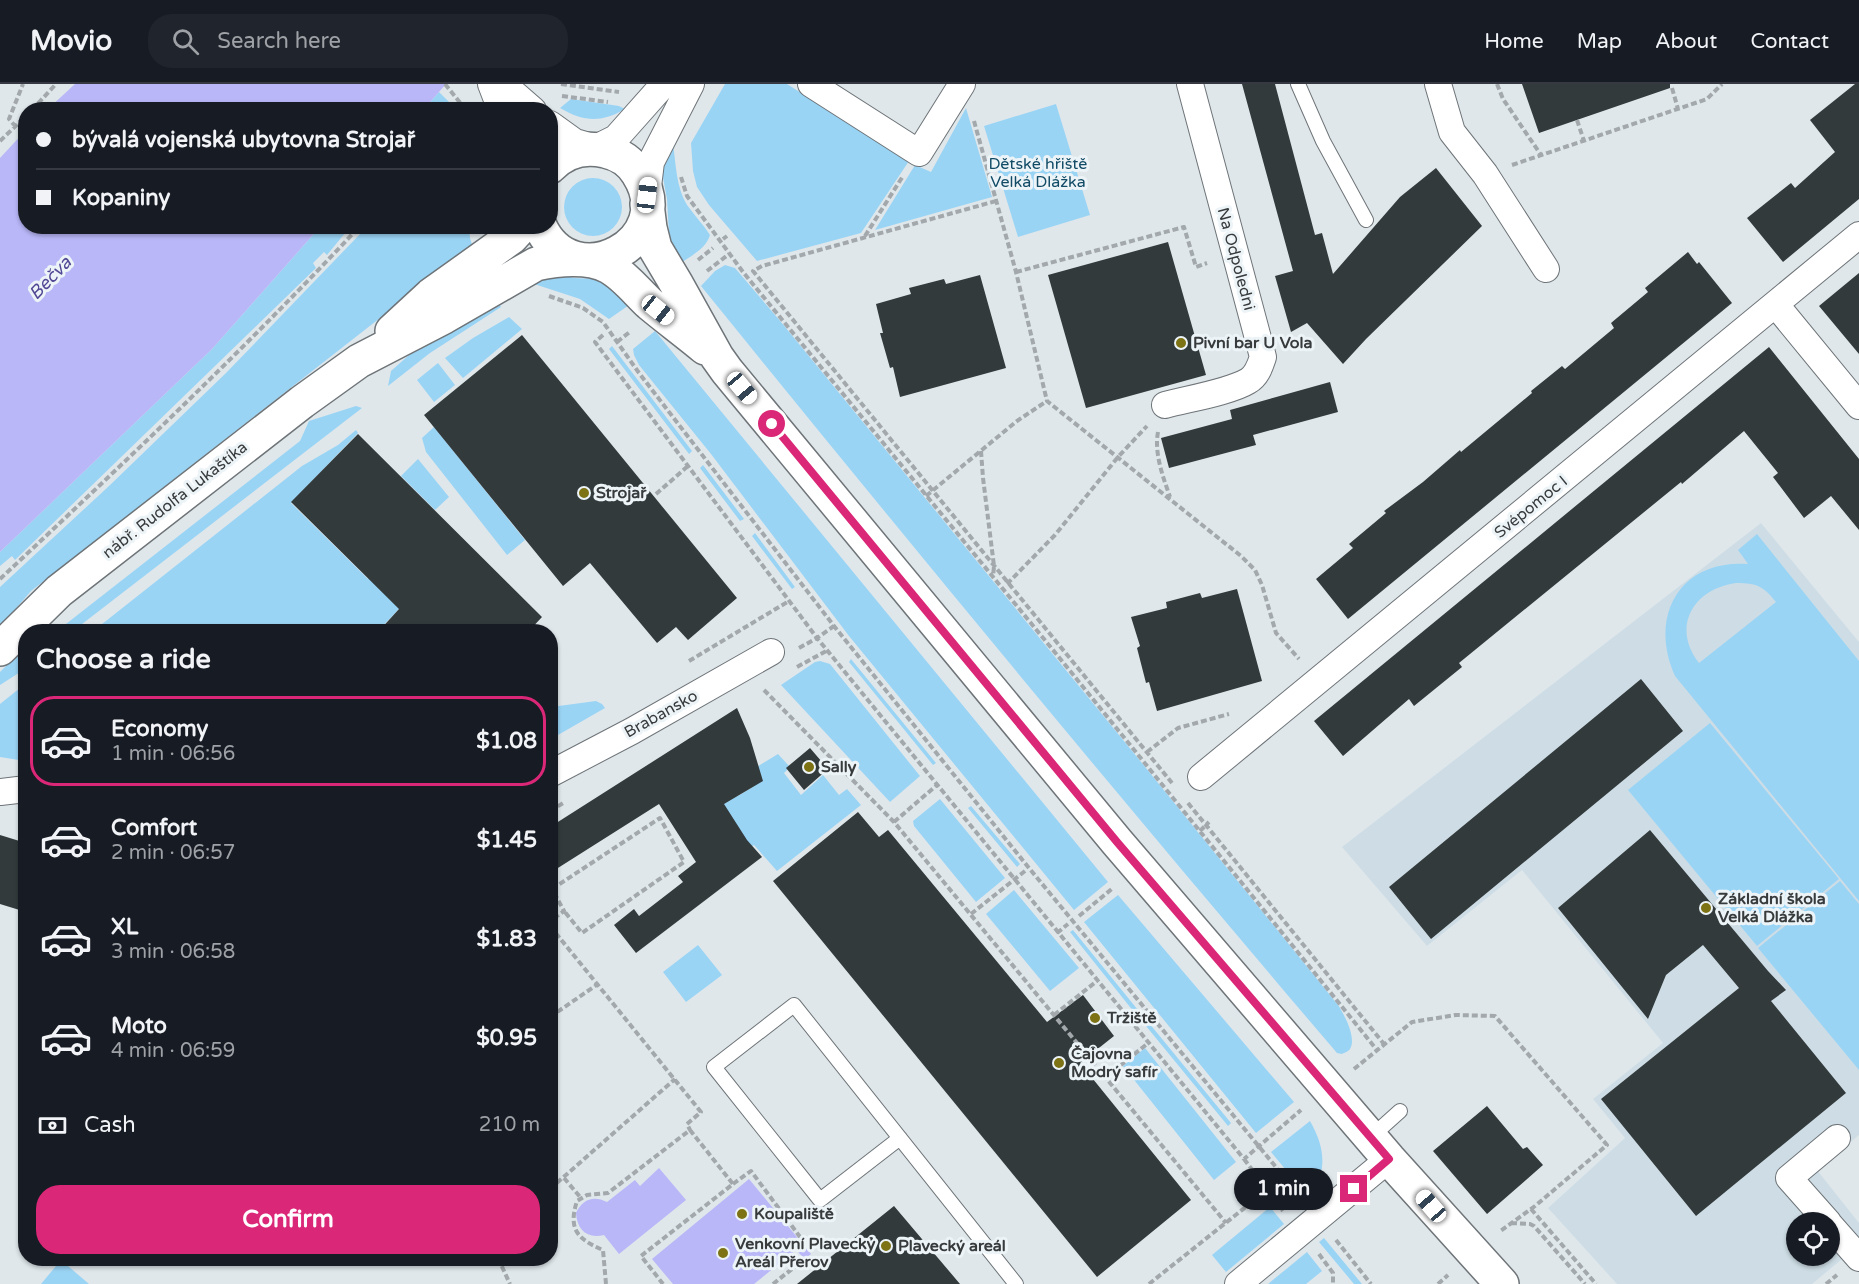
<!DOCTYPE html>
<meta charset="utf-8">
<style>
:root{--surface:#171b24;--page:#20242c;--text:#f1f3f6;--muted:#9ea1a6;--line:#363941;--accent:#db2777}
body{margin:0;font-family:"Varela Round",sans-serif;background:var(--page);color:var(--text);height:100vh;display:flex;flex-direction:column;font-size:22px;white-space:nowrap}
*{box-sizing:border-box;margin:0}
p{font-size:20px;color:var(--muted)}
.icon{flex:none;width:33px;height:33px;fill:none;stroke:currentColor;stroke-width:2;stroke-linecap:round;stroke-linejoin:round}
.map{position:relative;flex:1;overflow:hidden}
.side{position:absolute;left:18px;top:540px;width:540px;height:642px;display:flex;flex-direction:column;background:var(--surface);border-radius:24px;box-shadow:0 2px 4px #0004}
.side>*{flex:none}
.guide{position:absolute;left:18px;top:18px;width:540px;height:132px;border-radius:24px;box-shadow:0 2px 4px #0004;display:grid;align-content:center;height:132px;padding:0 18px;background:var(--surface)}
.fabs{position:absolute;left:1786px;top:1128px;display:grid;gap:12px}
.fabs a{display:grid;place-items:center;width:54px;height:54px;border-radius:50%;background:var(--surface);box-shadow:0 2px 4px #0004;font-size:30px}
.end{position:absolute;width:27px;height:27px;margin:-14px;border:8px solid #db2777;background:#fff;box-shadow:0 0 0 3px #fff}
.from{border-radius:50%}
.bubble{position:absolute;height:42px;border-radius:21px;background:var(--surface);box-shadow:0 2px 4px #0004;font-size:20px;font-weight:800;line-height:42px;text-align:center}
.car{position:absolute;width:18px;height:36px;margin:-18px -9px;border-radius:8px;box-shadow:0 0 4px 2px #0007;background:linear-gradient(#fff 24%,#345 0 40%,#fff 0 76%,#345 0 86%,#fff 0)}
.guide b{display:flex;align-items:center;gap:21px;height:57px;font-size:22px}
.guide b+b{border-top:2px solid var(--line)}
.guide i{width:15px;height:15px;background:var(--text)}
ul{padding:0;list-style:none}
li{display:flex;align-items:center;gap:18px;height:90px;margin:0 12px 9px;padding:0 6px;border:3px solid transparent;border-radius:24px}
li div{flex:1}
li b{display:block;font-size:22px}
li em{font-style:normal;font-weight:800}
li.current{border-color:var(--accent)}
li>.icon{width:54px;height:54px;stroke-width:1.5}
h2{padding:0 18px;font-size:27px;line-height:72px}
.pay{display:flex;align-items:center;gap:15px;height:66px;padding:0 18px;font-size:22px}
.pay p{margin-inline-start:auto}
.action{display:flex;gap:12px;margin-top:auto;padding:12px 18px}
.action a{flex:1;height:69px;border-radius:24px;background:var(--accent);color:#fff;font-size:24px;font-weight:800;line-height:69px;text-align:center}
header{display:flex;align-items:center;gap:36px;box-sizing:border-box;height:84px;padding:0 30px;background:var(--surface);border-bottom:2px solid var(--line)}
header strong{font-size:28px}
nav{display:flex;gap:33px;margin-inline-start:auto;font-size:21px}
.search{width:420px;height:54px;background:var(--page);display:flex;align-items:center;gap:15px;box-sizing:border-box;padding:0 21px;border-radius:24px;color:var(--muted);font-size:22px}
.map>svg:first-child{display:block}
.built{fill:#cedde5;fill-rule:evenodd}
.green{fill:#9ad4f5;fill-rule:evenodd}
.water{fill:#b9b7f8}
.building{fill:#333a3c}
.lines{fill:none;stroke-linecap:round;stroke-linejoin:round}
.service-casing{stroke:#6e7478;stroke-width:16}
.minor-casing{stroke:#6e7478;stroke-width:28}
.tertiary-casing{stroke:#6e7478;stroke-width:36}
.path{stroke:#a2a8ab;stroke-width:4;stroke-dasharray:6 3;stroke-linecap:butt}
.service{stroke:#fff;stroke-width:14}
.minor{stroke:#fff;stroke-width:26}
.tertiary{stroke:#fff;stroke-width:33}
.route{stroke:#db2777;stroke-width:8}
.poi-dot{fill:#7d7214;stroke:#edf4f8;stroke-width:2}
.labels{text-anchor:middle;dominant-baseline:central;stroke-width:6;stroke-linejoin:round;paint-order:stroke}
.park-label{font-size:16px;fill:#114b66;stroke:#edf4f8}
.street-label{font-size:16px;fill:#383b3c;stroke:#edf4f8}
.poi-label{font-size:16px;font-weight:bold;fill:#383b3c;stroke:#edf4f8;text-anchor:start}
.water-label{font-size:18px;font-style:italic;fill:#524895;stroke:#edf4f8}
</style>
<header>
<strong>Movio</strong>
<div class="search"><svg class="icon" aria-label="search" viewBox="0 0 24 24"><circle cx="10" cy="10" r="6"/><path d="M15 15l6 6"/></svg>Search here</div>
<nav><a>Home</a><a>Map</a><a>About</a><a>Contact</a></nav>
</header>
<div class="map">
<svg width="1859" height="1200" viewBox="0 0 1859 1200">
<rect width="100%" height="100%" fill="#dfe7eb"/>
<path class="built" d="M1761,439l98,119v493l-42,35 42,53v22l-47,39h-195l-69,-76 77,-70 -32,-39 70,-56 -141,-173 -95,76 -85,-99zM1797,1138h33v34h-33z"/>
<path class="green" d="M725,0h62l122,77 -48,72 -104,28 -48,-56 -12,-18 -4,-16 -2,-28z
M439,8l17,17h-32z
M571,15l48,7 6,3c-24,14 -41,13 -65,-1z
M1056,20l34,111 -72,22 -34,-111z
M966,24l26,89 -117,33 40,-65 16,7z
M673,60c3,20 3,43 14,61 7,10 16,19 23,30 -3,12 -18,21 -28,27l-7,-11 -6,-17 -2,-35 -5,-27 1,-7z
M564 123a29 29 0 1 1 58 0a29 29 0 1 1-58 0Z
M320,143h30l-23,28 -3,-3 -11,11 3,5 -301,292 -3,-4 -12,10v-14l212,-203z
M370,143h99l1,11 4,13 -85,60 -358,280 -31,36v-40l109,-101 117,-113 135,-140z
M725,181l10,3 46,54 356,435 201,248c6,9 19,33 12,44 -1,2 -6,4 -8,5l-5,-1c-216,-253 -427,-509 -636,-767l14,-15z
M560,190l14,4 23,1 11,3 24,21 -23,16 -29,-20 -52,-17z
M496,214l5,9 -71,46 -42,33 3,-15 26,-23z
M509,233l13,12 -59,49 -18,-20 28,-20z
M655,247l453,551 -34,28 -225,-274 -138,-182 -72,-89 -5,-10 -1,-6z
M612,262l80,105 -3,3 -80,-105z
M438,279l17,22 -21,17 -17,-22z
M356,322l6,2 -289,223h-16l243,-190 9,-20z
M434,343l91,113 -18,15 -81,-103 -4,-14z
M356,346l2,3 -67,70 77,76 14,-15 31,30 -35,37 -286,1 210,-166 36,-21z
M418,375l31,38 -14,13 -34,-34z
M703,381l41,54 -4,2 -40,-53z
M755,449l40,54 -3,2 -40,-53z
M1757,450l102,127v240l-184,-225c-27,-60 5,-117 73,-112l-10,-14zM1736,499c21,0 27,3 40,19l-77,61c-28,-36 -6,-74 37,-80z
M25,563v22l-25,16v-13z
M851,575l85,104 -3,2 -84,-103z
M820,577l10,3 90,112 -30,26 -109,-117 34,-23z
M25,600v77l-25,-4v-53z
M596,617l6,3 3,4 -54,31v-32z
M1710,639l129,156 -82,67 -129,-156z
M778,670l12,13 -6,6 17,22 22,-20 16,20 8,-6 14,16 -84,66 -23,-26 -18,10 -17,-58 19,-1 16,-10 -7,-13z
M940,715l65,79 -29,24 -62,-76 -1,-5z
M971,722l49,58 -3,3 -49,-59z
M1840,797l19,23v166l-101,-122z
M1014,806l65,78 -29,23 -64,-77z
M1118,811l176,207 -38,31 -172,-211z
M1073,846l69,85 -4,2 -68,-85z
M698,861l24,30 -36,27 -23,-30z
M1149,939l82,100 -3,3 -82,-100z
M1145,964l91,114 -22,18 -91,-114z
M1310,1037c16,28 17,50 0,78l-39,-47z
M1270,1123l14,17 -58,48 -14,-17z
M1324,1154l38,46h-8l-35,-42z
M1307,1168l15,19 -16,13h-38z
M61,1176l28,24h-48z"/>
<path class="water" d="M75,0h371l-22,25h-376z
M25,47l1,95 294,1 -108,122 -212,203v-394z
M659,1084l27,32 -67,54 -15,-19c-17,4 -27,-5 -28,-22 6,-14 18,-18 31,-11l28,-22 5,6z
M749,1095l62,75 -6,5 -9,-9 -42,34h-81l-21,-25z"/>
<path class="building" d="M1242,0h33l40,151 7,-2 11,41 67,-77 36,-29 46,58 -116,113 -23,25 -36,-41 -16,9 -16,-56 18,-5z
M1522,0h148v4l-131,45z
M1855,0h4v115l-76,63 -36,-44 44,-35 4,5 40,-36 -25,-32z
M1168,158l38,133 -120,33 -38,-133z
M1688,168l9,12 2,-2 33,41 -384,316 -32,-40 37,-31 -4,-4 37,-31 -2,-2 39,-29 37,-32 1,2 71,-59 -1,-2 31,-25 3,3 49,-41 -3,-5 37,-31 -3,-4z
M1859,189v81l-40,-48z
M980,191l26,93 -106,29 -7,-30 -3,1 -10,-35h3l-7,-29 35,-10 -2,-6 35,-9 2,5z
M522,251l215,263 -49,42 -12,-13 -19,16 -67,-80 -27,23 -139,-171z
M1769,263l90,112v71l-28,-34 -27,22 -31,-41 5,-4 -34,-42 -62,53 -1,-2 -222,181 3,4 -48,39 -5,-7 -66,57 -29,-35z
M1330,298l8,30 -85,23 3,10 -87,23 -8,-30 71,-19 -2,-9z
M358,350l184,183 -14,15h-150l21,-23 -108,-107z
M1237,505l25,92 -105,30 -8,-29 -3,1 -9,-35 3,-2 -9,-29 36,-9 -1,-6 34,-9 2,5z
M1641,595l42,52 -252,208 -42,-52z
M737,624l13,30 13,43 -39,23 23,36 15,17 -126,96 -22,-28 20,-16 5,7 44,-34 -5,-6 18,-14 -37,-58 -109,69v-46z
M810,664l18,21 -24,21 -18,-22z
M858,728l21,25 9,-7 159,192 36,-27 31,41 -34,27 111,137 -94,77 -324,-396z
M1650,746l118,141 18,19 -15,11 75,92 -150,123 -95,-117 138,-111 -36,-43 -37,30 -18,44 -90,-111z
M0,751l26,8v69l-26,-8z
M1487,1022l36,43 4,-2 16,18 -56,49 -54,-63z
M894,1122l66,78h-163z"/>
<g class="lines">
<g class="service-casing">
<path id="service" d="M1298,0l25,57 43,79
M1371,1053l29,-26
M900,1054l-80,62 -106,-133 80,-62 222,279"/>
</g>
<g class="minor-casing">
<path id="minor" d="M491,0l10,26
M503,0l30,26
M811,0l108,69 43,-69
M1438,0l14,48 33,42 61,95
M550,40l25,18 21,6 20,-10 48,-54
M647,111l4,-33 40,-78
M1776,221l83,101
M1165,321c22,-6 65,-13 83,-24 9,-5 12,-15 15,-24l-73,-273
M550,690l82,-43 139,-79
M1201,693l658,-542
M0,708l26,-3
M1828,1138l-39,-44 48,-40
M1830,1141l29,33
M1238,1200l151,-125"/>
</g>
<g class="tertiary-casing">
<path id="tertiary" d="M647,120l3,24 5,20 22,37 40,72 10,14 390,471 272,317 113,125
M540,142c33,73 141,15 98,-52 -7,-12 -19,-20 -33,-23 -21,-5 -40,0 -55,16
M392,247l39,-36 81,-58 10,-11
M0,565l59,-58 243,-189 57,-41 85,-44 92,-53c22,-5 53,-8 73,3 16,9 28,25 41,37 18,15 37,29 55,44"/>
</g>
<path class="path" d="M445,0l21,26
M561,0l58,8
M1497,0l6,15 38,56
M1672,4l6,21
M562,12l46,6
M32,26l24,-26
M1577,36l7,21
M974,37l42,151 31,129 194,155 14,14 7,15 14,48 23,26
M16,43l-7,-8 14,-35
M0,57l26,-25
M1512,81l195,-66 15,-15
M681,93l6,19 56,76 328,400 306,378
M996,117l-234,65 -9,5 419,512
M865,152l38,-60
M723,155l4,-3
M698,176l15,-12
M707,187l22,-17
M1016,188l168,-45 12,40 11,-4
M549,212l34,12 20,14 36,51 195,253 195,242 270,327
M603,251l-8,7 222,296 427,521 57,-49
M617,258l14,-11
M1158,348c-4,21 5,45 12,65
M981,367l2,27 11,88 -1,11
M656,410l32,-28
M926,412l91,-75 30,-20
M0,495c123,-115 245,-230 360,-353
M1007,500l48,-49 63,-78 29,-31
M799,564l18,-10 17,-12
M689,577l100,-60
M797,583l31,-17
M764,606l130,132 332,401
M1147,668l31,-24 51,-14
M1188,719l196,241
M550,727l15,-9
M894,738l43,-37
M1200,747l9,-9
M550,801l14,26 -14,10
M552,805l108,-71 24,44 -102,71 -18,-22
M971,830l54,-43
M1079,832l34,-28
M550,842l151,186 -14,12 3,6
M1057,849l11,-9
M1054,931l43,-34
M550,933l48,-33
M1354,985l58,-47 44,-7 39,1 112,129 -72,61 -36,26
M1106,993l41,-33
M1244,1075l39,52
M564,1094l17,20
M733,1100l18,-13 52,70
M550,1105l125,-110
M1531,1125l65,75
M1511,1139l19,1 4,2 51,58
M1336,1156l35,44
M1319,1170l14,19v11
M498,1174l12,26
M606,1200l-3,-34c-26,-11 -35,-21 -26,-49l10,-6 21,-2 82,-63 43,54 -92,72 22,28
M773,1200l29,-23
M1149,1200l118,-94
M1438,1200l10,-9
M1826,1200l11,-9"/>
<use href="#service" class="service"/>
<use href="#minor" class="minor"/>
<use href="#tertiary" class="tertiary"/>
</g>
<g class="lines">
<path class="route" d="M772,340l345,418 272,317 -35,30"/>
</g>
<g class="poi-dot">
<circle cx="1181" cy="259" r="6"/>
<circle cx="584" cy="409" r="6"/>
<circle cx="809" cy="683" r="6"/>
<circle cx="1706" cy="824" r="6"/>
<circle cx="1095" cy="934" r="6"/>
<circle cx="1059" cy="979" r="6"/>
<circle cx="742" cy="1130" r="6"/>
<circle cx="886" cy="1162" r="6"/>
<circle cx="723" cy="1169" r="6"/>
</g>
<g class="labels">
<g class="park-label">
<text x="1038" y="80">Dětské hřiště<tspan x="1038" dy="18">Velká Dlážka</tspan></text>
</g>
<g class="street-label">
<text transform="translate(1236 175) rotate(75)">Na Odpoledni</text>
<text transform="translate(175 416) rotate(-38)">nábř. Rudolfa Lukaštíka</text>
<text transform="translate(1531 423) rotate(-39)">Svépomoc I</text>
<text transform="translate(661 630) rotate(-29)">Brabansko</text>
</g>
<g class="poi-label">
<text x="1193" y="259">Pivní bar U Vola</text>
<text x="596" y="409">Strojař</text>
<text x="821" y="683">Sally</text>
<text x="1718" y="815">Základní škola<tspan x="1718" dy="18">Velká Dlážka</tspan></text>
<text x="1107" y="934">Tržiště</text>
<text x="1071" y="970">Čajovna<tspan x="1071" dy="18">Modrý safír</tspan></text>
<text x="754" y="1130">Koupaliště</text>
<text x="735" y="1160">Venkovní Plavecký<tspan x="735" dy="18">Areál Přerov</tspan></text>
<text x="898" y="1162">Plavecký areál</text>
</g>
<g class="water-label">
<text transform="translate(50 194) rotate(-46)">Bečva</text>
</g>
</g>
</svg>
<div class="fabs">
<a><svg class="icon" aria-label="locate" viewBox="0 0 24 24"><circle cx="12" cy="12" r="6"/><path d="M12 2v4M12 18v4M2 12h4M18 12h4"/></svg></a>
</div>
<i class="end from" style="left:772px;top:340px"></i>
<i class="end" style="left:1354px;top:1105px"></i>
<div class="bubble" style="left:1234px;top:1084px;width:99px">1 min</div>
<i class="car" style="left:647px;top:111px;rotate:7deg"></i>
<i class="car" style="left:658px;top:226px;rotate:129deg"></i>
<i class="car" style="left:742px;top:304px;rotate:140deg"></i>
<i class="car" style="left:1431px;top:1122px;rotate:319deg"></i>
<div class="guide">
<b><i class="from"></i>bývalá vojenská ubytovna Strojař</b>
<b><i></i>Kopaniny</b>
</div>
<section class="side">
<h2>Choose a ride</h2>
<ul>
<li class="current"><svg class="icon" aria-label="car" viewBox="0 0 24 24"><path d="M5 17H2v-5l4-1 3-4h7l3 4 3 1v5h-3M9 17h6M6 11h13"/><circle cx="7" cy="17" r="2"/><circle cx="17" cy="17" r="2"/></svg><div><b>Economy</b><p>1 min · 06:56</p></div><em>$1.08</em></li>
<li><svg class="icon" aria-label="car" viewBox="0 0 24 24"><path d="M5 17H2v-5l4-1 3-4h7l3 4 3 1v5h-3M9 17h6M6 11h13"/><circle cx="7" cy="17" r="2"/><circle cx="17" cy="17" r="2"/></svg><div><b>Comfort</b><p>2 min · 06:57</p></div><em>$1.45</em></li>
<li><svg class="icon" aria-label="car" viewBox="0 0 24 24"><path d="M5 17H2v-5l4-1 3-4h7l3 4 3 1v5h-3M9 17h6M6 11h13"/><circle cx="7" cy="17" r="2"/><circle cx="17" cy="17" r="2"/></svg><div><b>XL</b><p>3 min · 06:58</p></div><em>$1.83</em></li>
<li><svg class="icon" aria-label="car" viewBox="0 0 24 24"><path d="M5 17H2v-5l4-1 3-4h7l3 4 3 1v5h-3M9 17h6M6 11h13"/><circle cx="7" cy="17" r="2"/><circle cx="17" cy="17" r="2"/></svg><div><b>Moto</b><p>4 min · 06:59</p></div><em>$0.95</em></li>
</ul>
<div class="pay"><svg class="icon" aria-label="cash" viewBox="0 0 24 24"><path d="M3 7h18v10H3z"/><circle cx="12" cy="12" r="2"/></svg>Cash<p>210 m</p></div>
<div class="action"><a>Confirm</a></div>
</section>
</div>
